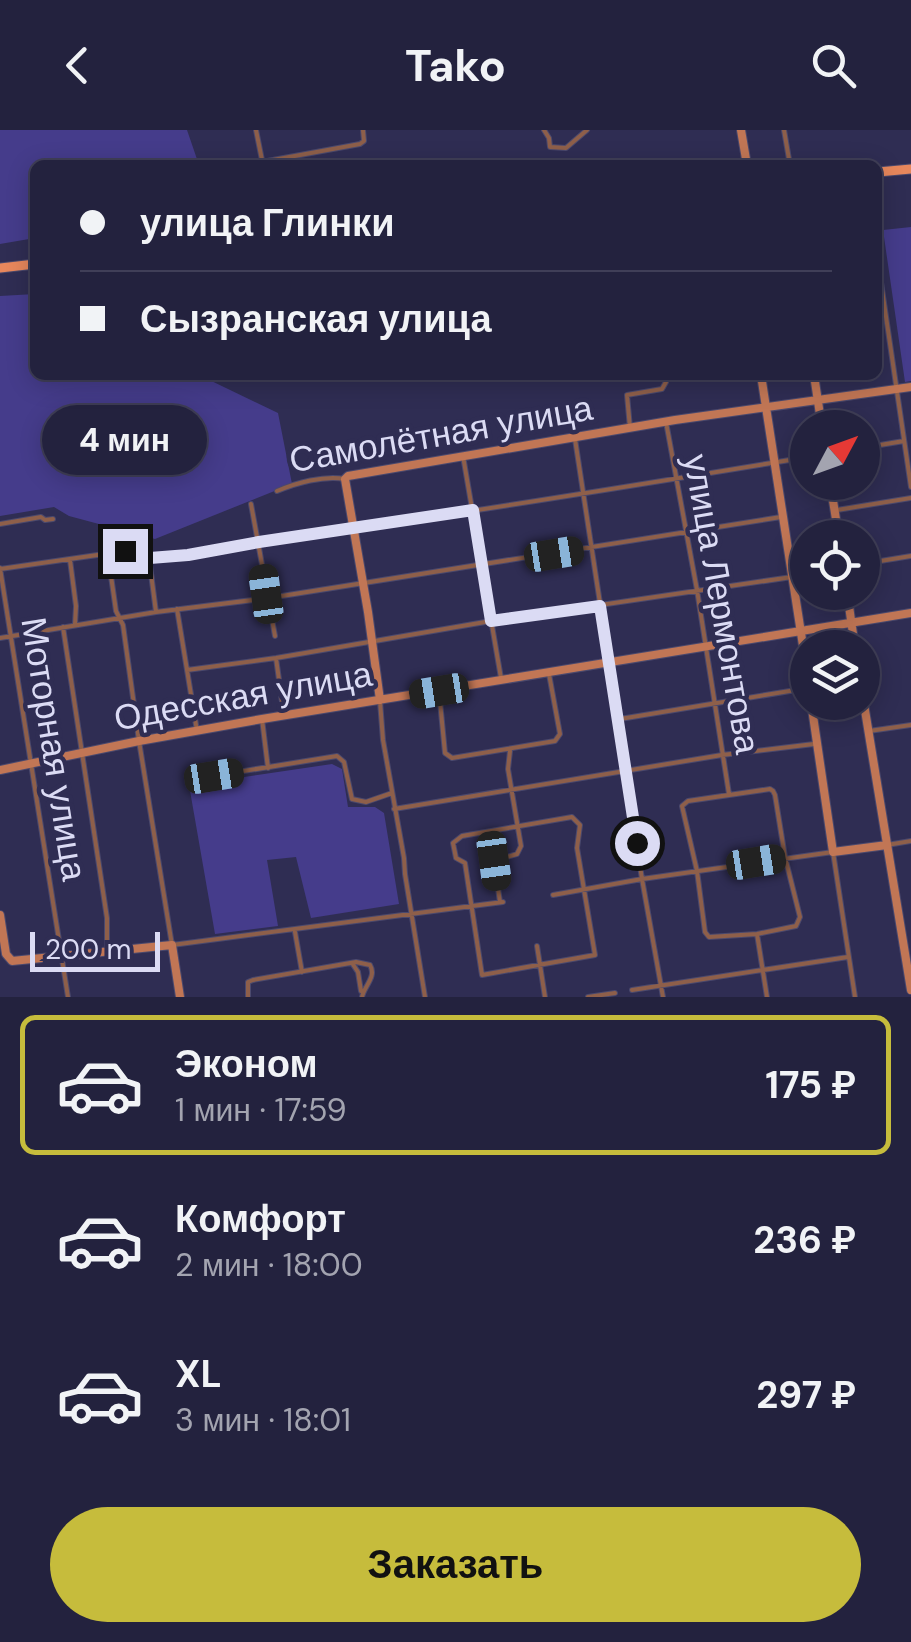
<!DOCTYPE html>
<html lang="ru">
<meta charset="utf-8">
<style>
:root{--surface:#23223e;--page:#2b2a45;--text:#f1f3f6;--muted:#a3a4b0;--line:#403f58;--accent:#c6bc3c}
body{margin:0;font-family:"DM Sans",sans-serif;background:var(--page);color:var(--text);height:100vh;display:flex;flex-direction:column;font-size:38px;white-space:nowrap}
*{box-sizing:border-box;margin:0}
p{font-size:32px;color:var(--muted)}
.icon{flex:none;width:55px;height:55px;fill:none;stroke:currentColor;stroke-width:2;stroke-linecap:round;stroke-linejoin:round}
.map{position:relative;height:867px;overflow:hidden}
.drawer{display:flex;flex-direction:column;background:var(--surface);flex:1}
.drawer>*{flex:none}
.banner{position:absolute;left:30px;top:30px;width:852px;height:220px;border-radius:15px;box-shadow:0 5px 25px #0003,0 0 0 2px var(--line);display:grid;align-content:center;height:220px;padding:0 50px;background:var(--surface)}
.needle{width:65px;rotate:49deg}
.fabs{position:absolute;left:790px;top:280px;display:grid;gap:20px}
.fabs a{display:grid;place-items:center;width:90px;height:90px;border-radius:50%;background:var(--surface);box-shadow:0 5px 25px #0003,0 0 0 2px var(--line);font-size:50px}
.scale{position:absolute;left:30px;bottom:25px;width:130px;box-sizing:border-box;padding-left:10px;border:5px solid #dbdbf4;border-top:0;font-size:28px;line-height:35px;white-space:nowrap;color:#dbdbf4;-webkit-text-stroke:8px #2f2d53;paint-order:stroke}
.end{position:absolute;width:45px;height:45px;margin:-22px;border:12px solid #dbdbf4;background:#111;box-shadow:0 0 0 5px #111}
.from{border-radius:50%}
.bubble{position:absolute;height:70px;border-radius:35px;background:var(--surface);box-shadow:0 5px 25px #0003,0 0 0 2px var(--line);font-size:32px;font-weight:700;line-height:70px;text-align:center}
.car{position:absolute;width:30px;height:60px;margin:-30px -15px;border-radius:12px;box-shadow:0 0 8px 2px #0007;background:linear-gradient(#222 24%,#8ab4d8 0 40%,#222 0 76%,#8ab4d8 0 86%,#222 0)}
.banner b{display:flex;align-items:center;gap:35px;height:95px;font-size:38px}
.banner b+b{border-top:2px solid var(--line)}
.banner i{width:25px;height:25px;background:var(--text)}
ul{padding:18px 0 0;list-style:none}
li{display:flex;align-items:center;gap:30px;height:140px;margin:0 20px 15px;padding:0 30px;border:5px solid transparent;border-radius:15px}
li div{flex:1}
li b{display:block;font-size:38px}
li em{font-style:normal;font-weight:700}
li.active{border-color:var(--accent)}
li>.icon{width:90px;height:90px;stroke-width:1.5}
.button{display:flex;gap:20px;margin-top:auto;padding:20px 50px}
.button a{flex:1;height:115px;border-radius:60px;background:var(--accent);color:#111;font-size:40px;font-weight:700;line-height:115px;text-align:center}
header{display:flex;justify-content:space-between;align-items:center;height:130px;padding:0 50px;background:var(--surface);font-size:45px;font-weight:700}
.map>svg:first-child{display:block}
.green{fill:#453c8b}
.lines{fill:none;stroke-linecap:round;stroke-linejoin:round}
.street-casing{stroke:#4b496d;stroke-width:6}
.secondary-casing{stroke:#4b496d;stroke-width:10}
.primary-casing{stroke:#4b496d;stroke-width:11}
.street{stroke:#8e5f4a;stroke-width:4}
.secondary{stroke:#c17655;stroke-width:8}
.primary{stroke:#e7875c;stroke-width:9}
.route{stroke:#dbdbf4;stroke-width:12}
.labels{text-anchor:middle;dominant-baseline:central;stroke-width:9;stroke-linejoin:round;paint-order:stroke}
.street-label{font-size:35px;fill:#dbdbf4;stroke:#2f2d53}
</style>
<header><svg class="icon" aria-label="back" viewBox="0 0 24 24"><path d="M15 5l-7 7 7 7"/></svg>Tako<svg class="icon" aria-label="search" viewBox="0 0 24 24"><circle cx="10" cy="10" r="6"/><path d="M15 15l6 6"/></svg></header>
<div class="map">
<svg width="911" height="867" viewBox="0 0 911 867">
<rect width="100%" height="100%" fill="#2f2d53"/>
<path class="green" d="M0,0h187l12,35h-164v73l-35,6z
M911,97v154l-6,1 -22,-152z
M35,164v81h164l79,38 14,71 -137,55 -86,-23 -15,-9 -54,9v-220z
M332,634l10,5 6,38h27l9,6 15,91 -88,14 -15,-61 -29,3 11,66 -63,8 -26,-149z"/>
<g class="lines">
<g class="street-casing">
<path id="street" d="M256,0l7,35
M544,0l5,8 1,9 16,1 21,-18
M784,0l6,35
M262,32l98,-18 4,-3 -1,-11
M878,132l33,225
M666,292l31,168 32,204
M630,298l-3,-33 35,-6 4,-7v-7
M575,309l67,440 21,118
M862,318l42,-7
M463,326l38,222
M277,361c19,-8 47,-16 68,-12
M251,374l24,132
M837,380l74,-12
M0,394l41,-7 4,3 8,-1
M108,425l8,56 7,14 16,116 33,204 331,-43
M149,428l7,54
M70,430l6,46 -1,19
M862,434l49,-8
M0,438l68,429
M0,439l125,-18c9,0 19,-2 24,7 56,-4 111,-17 167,-24 164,-23 328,-50 492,-77
M177,479l20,122
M63,497l44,291v31
M0,508l156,-26 113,-14 512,-81
M276,528l8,58
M187,540l89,-12 215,-37 301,-44
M439,561l6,62 7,5 103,-17 5,-7 -11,-60
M380,571l3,39 21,118 1,16 20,123
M262,589l6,49
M620,589l188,-31
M869,601l42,-6
M188,650l149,-24 7,6 8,37 14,3 26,-9
M770,659l3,2 2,4 10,62 15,60 -4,9 -39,8 -48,3 -4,-5 -8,-61 -15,-65 6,-5z
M394,679l328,-54 92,-11
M572,687l8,8 -3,23 18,107 -113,20 -17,-112 -9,-5 -3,-15 9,-7z
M887,715l24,-4
M553,765l89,-16 191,-27 22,145
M500,772l-6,-41 23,-7 4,-8 -13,-77 2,-18
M295,802l7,40
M757,804l10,63
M537,816l8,51
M352,833l6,9 3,19
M632,860l216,-33
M248,867v-15l5,-2 103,-18 14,3c7,12 -6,21 -8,32
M588,867l27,-4"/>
</g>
<g class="secondary-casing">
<path id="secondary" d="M741,0l6,35
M761,245l47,303
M814,245l8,53
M830,352l9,56
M847,462l8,56
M862,562l49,298
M380,570l-12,-88 -23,-133 3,-3 327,-56 236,-33
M811,572l22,150 54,-7
M0,640l139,-29 123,-22 649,-106
M0,785l6,39 6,7 160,-16 8,52"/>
</g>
<g class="primary-casing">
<path id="primary" d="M878,42l33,-3
M0,138l35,-4"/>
</g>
<use href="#street" class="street"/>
<use href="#secondary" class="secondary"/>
<use href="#primary" class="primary"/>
</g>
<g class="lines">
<path class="route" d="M125,421c9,0 19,-2 25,7l38,-3 71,-13 214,-32 18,111 109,-15 37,237"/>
</g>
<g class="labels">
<g class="street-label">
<text transform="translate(441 304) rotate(-10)">Самолётная улица</text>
<text transform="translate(722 474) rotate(80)">улица Лермонтова</text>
<text transform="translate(243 566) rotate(-10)">Одесская улица</text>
<text transform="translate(54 619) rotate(81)">Моторная улица</text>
</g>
</g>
</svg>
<div class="fabs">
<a><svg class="needle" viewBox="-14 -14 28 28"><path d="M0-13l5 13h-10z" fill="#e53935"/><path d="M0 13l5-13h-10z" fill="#a3a4b0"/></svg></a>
<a><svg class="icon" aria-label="locate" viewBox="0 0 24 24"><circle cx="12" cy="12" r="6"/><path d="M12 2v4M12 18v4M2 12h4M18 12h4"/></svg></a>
<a><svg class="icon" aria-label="layers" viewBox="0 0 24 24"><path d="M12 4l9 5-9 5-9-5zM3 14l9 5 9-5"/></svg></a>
</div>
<div class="scale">200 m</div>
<i class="end from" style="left:637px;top:713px"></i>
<i class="end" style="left:125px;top:421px"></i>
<div class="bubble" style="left:42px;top:275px;width:165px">4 мин</div>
<i class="car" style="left:554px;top:424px;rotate:81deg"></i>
<i class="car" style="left:266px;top:464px;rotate:352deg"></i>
<i class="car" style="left:439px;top:561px;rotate:261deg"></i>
<i class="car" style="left:214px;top:646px;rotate:81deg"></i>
<i class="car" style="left:494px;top:731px;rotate:172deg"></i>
<i class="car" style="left:756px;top:732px;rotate:81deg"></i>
<div class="banner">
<b><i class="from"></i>улица Глинки</b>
<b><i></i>Сызранская улица</b>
</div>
</div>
<section class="drawer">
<ul>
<li class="active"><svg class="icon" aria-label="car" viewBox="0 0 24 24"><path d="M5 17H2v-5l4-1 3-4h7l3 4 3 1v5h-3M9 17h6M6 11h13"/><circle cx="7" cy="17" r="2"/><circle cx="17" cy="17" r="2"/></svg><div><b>Эконом</b><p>1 мин · 17:59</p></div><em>175 ₽</em></li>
<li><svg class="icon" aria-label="car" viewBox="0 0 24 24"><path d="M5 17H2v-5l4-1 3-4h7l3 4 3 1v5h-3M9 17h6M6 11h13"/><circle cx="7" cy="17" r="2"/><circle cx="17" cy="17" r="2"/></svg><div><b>Комфорт</b><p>2 мин · 18:00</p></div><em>236 ₽</em></li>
<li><svg class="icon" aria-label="car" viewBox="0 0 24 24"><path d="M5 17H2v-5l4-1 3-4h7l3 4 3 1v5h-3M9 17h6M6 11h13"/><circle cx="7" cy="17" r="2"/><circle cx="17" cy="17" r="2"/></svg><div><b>XL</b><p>3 мин · 18:01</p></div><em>297 ₽</em></li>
</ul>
<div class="button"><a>Заказать</a></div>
</section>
